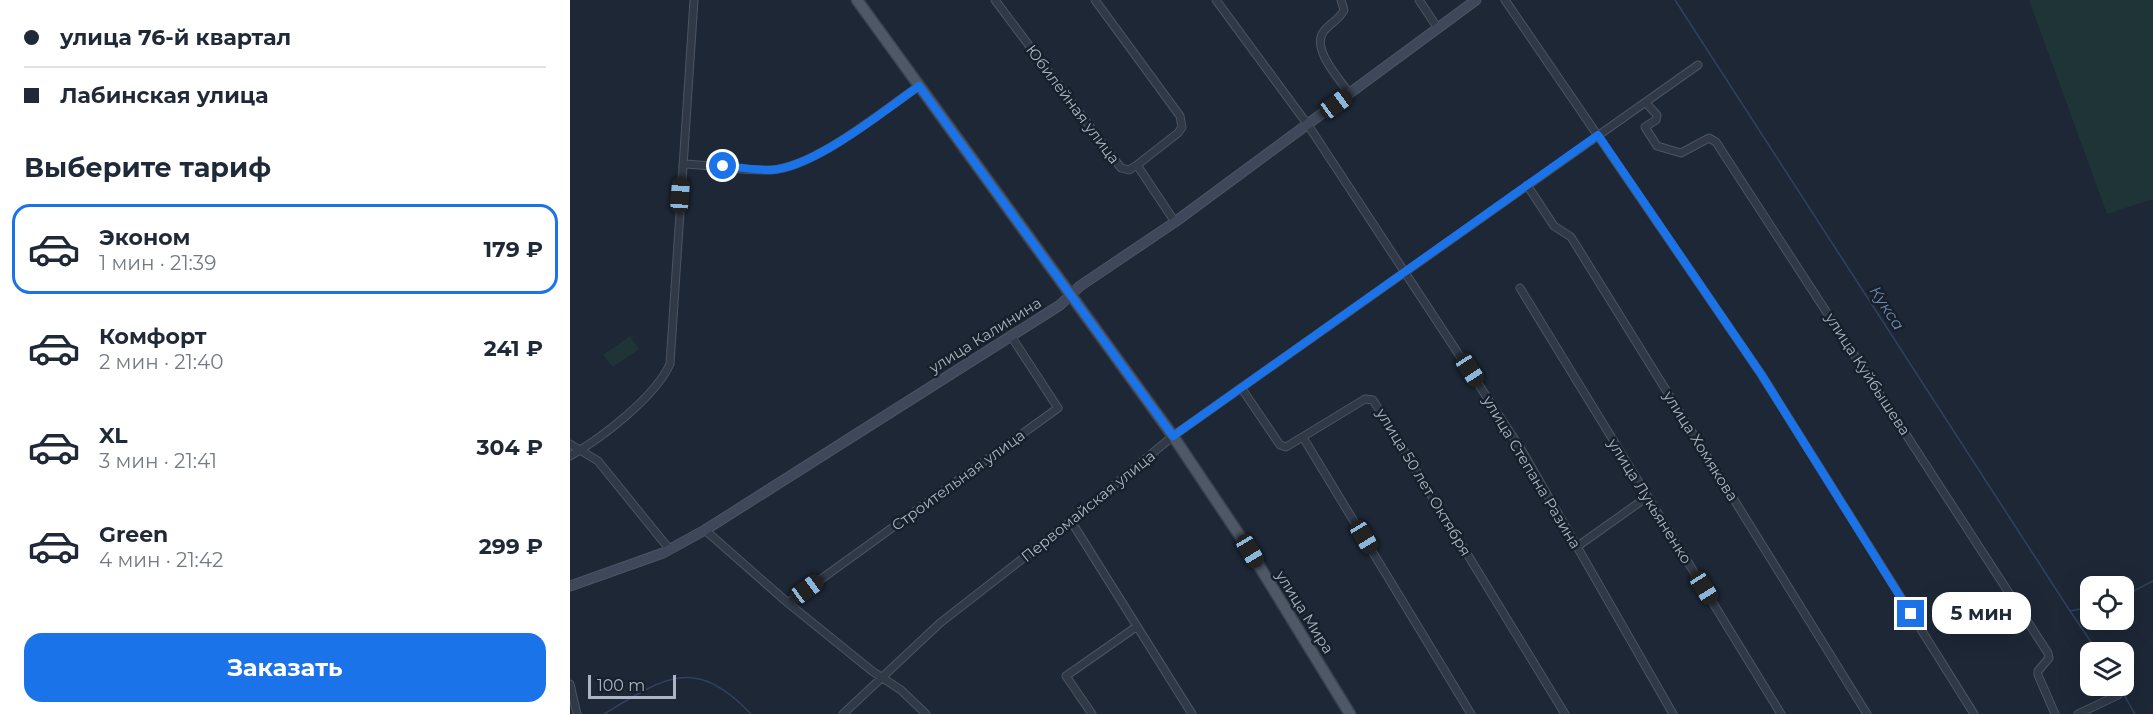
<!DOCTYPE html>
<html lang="ru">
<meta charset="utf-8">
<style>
:root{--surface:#fff;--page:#f6f6f7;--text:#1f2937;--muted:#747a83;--line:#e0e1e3;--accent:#1a73e8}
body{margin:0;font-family:Montserrat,sans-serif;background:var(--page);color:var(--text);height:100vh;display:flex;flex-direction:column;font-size:22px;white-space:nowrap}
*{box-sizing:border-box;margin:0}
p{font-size:20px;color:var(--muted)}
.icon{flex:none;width:33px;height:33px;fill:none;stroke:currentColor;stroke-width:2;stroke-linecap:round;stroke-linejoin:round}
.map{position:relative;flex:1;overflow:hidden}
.side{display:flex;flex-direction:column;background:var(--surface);width:570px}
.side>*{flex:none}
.banner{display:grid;align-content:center;height:132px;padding:0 24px;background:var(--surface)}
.tools{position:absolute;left:1510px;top:576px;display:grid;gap:12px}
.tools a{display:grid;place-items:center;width:54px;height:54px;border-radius:12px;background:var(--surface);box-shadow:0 6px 24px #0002;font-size:30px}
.scale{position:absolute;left:18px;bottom:15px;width:88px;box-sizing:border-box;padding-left:6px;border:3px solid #aab4c4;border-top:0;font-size:16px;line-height:21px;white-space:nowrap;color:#aab4c4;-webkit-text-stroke:4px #171f2b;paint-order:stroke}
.end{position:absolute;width:27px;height:27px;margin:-14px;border:8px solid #1a73e8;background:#fff;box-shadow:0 0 0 3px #fff}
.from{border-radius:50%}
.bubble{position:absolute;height:42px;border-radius:18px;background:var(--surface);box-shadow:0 6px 24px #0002;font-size:20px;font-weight:700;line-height:42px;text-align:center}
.car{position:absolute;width:18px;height:36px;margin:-18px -9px;border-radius:8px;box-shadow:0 0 4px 2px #0007;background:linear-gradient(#222 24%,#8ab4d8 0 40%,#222 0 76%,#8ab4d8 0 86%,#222 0)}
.banner b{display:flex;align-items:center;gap:21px;height:57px;font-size:22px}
.banner b+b{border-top:2px solid var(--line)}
.banner i{width:15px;height:15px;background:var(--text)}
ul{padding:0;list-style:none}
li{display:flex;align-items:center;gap:18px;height:90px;margin:0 12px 9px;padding:0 12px;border:3px solid transparent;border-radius:18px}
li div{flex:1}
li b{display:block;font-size:22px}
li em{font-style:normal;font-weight:700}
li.selected{border-color:var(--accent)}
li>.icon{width:54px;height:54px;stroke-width:1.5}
h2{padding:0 24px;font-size:27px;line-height:72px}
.cta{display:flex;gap:12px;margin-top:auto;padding:12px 24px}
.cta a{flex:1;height:69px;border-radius:18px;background:var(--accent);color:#fff;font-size:24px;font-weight:700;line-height:69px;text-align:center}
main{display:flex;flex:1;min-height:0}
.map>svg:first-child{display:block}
.green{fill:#1f3437}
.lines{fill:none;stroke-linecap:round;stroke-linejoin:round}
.stream{stroke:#2f425f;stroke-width:1.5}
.street-casing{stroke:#4b5462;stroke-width:9}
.secondary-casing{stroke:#4b5462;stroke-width:11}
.primary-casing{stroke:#3a4250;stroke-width:13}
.street{stroke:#313947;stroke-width:7}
.secondary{stroke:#3e485a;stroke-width:9}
.primary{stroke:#4e5867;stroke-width:10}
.route{stroke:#1a73e8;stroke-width:8}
.labels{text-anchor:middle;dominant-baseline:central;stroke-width:5;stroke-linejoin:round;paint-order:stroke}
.street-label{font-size:15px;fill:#aab4c4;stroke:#171f2b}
.water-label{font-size:16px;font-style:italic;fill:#708aaf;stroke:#171f2b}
</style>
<main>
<section class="side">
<div class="banner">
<b><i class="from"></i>улица 76-й квартал</b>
<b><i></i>Лабинская улица</b>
</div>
<h2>Выберите тариф</h2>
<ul>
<li class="selected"><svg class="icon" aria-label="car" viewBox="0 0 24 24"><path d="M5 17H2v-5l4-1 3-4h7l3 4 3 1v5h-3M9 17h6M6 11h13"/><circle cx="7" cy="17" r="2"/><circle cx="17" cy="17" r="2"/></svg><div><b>Эконом</b><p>1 мин · 21:39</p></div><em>179 ₽</em></li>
<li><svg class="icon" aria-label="car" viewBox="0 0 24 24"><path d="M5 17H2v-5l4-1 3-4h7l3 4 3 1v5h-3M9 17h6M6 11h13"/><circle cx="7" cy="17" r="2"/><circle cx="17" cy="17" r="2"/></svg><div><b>Комфорт</b><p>2 мин · 21:40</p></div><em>241 ₽</em></li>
<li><svg class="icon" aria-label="car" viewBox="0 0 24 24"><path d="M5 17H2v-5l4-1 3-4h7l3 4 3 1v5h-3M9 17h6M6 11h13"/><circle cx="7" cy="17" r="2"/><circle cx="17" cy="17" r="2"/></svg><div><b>XL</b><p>3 мин · 21:41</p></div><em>304 ₽</em></li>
<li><svg class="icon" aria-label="car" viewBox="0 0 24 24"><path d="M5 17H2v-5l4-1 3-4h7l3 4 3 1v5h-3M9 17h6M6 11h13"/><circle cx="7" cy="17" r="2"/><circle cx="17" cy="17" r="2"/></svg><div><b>Green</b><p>4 мин · 21:42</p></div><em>299 ₽</em></li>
</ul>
<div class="cta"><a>Заказать</a></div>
</section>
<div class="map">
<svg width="1583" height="714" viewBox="0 0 1583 714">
<rect width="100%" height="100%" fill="#1d2736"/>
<path class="green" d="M1459,0h124v199l-46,15z
M60,336l9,13 -26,18 -10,-12z"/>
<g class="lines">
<path class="stream" d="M1105,0l395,611 21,-4
M1554,596l29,-15
M1500,611l28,41
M1549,686l16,28
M34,714c61,-37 91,-59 147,0"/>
<g class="street-casing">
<path id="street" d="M425,0l126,168 8,2 8,-5 38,57
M525,0l85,116 2,11 -4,6 -41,32
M646,0l92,125 213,324 152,265
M771,0l3,10c-5,10 -14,13 -20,21 -14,17 16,49 26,63
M849,0l18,27
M935,0l256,374 213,340
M1076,103l11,12 -1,5 -11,7 12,19 24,7 28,-15 7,4 332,511 1,5 -11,13v4l17,39
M113,164c29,1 59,7 88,6 43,-2 112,-59 148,-84
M957,185l27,41 17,11 296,477
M950,288l261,426
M672,389l38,56 6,2 79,-48 8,1 192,314
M734,439l167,275
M0,444l28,17 72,89
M0,456c32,-18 85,-59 100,-92l24,-364
M501,521l121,193
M135,530l83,73 84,68 29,19 25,24
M1008,546l69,-49
M218,603l270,-195 -47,-72
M0,684l7,30
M273,714l97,-91 131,-102 102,-85 525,-371
M522,714l-26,-38 70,-49
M1508,714l40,-19"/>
</g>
<g class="secondary-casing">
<path id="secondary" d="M0,586l93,-33 42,-23 355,-225 20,-19 95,-64 301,-222"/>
</g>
<g class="primary-casing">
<path id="primary" d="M287,0l316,436 77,115 100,163"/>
</g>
<use href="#street" class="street"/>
<use href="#secondary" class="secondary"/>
<use href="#primary" class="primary"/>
</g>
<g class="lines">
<path class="route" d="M153,166c16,1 32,4 47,4 42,-1 114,-59 149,-84l254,350 425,-301 163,239 150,240"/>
</g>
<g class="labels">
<g class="street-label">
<text transform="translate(503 104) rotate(53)">Юбилейная улица</text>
<text transform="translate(415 335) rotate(-32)">улица Калинина</text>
<text transform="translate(1298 374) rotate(57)">улица Куйбышева</text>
<text transform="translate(1131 446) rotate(58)">улица Хомякова</text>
<text transform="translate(962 472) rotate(59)">улица Степана Разина</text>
<text transform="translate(388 480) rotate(-36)">Строительная улица</text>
<text transform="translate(854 482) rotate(59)">улица 50 лет Октября</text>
<text transform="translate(1080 501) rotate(58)">улица Лукьяненко</text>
<text transform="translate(518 506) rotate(-39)">Первомайская улица</text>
<text transform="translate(735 612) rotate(58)">улица Мира</text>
</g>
<g class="water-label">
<text transform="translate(1317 308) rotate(57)">Кукса</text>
</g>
</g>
</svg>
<div class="tools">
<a><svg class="icon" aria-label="locate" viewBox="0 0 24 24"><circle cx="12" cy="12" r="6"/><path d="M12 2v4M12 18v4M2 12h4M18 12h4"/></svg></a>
<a><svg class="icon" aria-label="layers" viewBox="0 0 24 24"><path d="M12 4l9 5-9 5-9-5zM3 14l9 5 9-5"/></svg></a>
</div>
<div class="scale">100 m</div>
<i class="end from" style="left:153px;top:166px"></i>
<i class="end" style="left:1341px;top:614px"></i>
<div class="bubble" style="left:1362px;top:592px;width:99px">5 мин</div>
<i class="car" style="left:766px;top:104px;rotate:54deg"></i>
<i class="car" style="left:110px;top:195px;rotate:4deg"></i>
<i class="car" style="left:900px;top:370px;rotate:147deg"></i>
<i class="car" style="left:794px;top:537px;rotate:149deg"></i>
<i class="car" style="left:680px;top:551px;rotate:149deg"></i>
<i class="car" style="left:1134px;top:588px;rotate:148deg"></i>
<i class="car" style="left:237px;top:589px;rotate:54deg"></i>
</div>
</main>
